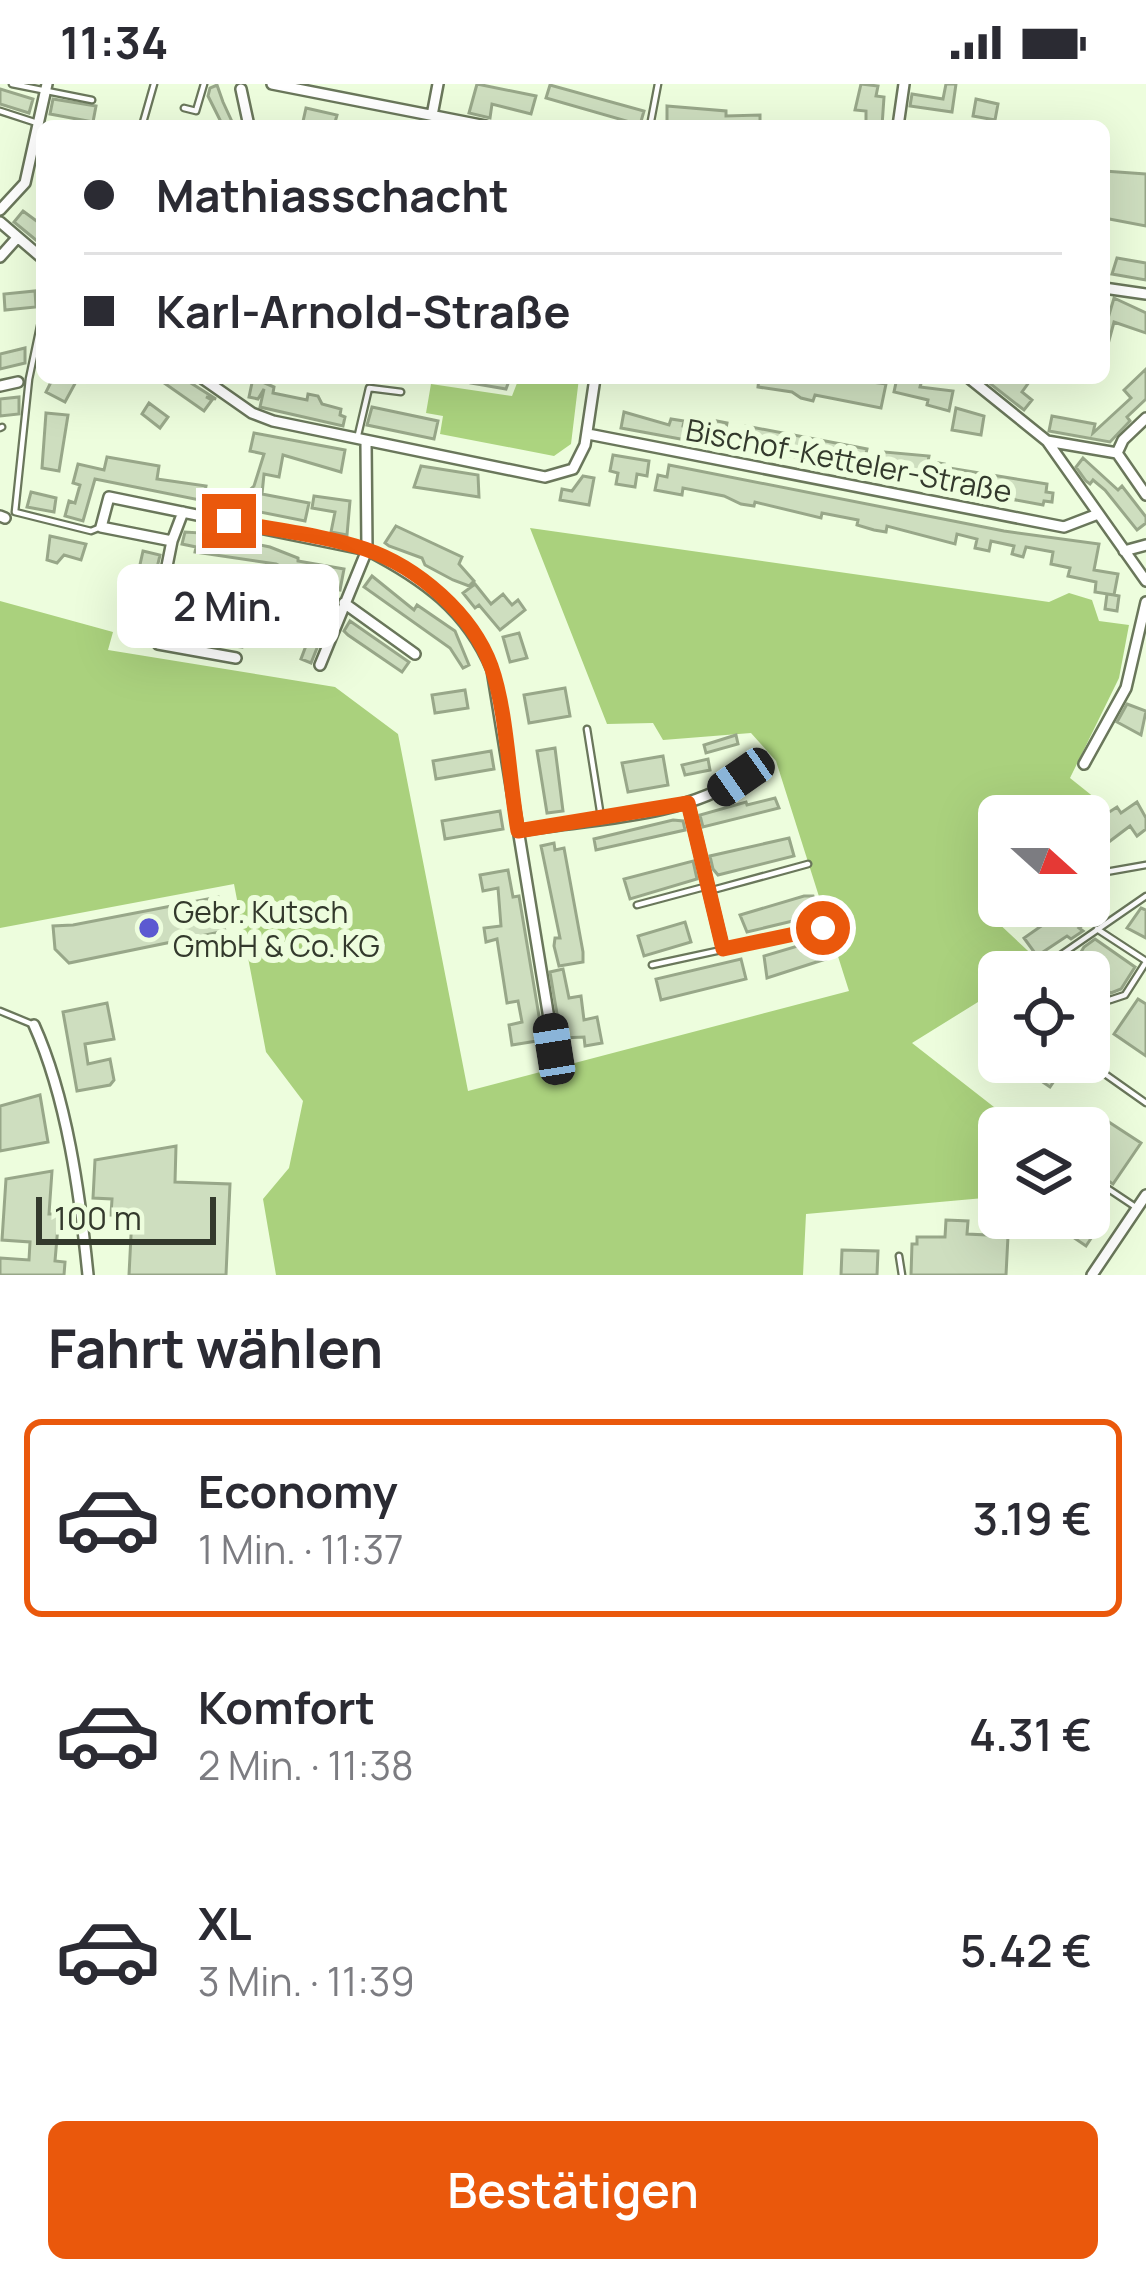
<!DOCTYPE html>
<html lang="de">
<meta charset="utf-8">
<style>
:root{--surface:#fff;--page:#f2f2f3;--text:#2b2b33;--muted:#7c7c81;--line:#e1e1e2;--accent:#ea580c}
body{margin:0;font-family:Manrope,sans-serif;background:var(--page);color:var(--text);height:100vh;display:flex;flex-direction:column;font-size:45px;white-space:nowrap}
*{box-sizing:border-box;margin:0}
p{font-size:39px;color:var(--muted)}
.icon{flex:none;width:66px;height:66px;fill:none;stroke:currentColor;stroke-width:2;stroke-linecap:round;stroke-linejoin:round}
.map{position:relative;height:1191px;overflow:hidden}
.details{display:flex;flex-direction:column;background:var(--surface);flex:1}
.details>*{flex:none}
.banner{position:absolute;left:36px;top:36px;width:1074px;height:264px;border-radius:18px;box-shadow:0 12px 48px #0002;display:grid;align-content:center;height:264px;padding:0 48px;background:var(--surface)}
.needle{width:78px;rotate:111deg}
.controls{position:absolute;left:978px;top:711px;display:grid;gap:24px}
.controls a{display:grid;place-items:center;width:132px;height:132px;border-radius:18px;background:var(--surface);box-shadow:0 12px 48px #0002;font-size:60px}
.scale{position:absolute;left:36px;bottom:30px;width:180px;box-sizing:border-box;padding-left:12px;border:6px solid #33392c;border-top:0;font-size:33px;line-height:42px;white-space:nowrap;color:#33392c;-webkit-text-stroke:9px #edfddd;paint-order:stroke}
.end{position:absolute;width:54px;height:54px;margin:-27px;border:15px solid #ea580c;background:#fff;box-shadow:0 0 0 6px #fff}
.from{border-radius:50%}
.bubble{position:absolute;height:84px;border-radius:18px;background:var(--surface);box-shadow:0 12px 48px #0002;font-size:39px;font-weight:600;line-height:84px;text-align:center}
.car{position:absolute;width:36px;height:72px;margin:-36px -18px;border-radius:15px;box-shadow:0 0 9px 3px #0007;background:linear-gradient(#222 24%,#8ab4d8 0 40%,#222 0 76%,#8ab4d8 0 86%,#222 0)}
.banner b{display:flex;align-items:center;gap:42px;height:114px;font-size:45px}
.banner b+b{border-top:3px solid var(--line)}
.banner i{width:30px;height:30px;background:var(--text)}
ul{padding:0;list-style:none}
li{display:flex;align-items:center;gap:36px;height:198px;margin:0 24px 18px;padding:0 24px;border:6px solid transparent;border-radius:18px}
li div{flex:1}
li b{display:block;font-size:45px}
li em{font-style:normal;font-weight:600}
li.on{border-color:var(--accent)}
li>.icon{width:108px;height:108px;stroke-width:1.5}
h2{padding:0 48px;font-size:54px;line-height:144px}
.cta{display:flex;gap:24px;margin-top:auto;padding:24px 48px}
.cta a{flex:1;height:138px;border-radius:18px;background:var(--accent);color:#fff;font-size:48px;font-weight:600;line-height:138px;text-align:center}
.status{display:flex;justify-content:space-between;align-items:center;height:84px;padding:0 60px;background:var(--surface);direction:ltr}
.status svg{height:33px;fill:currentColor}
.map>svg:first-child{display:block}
.green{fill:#acd47f}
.forest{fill:#aad17d}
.building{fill:#cedebf;stroke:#98a789;stroke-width:3}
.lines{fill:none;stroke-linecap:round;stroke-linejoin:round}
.lane-casing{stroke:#6a775b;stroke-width:9}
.street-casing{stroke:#6a775b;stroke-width:14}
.lane{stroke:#fff;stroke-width:4.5}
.street{stroke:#fff;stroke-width:9}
.route{stroke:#ea580c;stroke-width:15}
.poi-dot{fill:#5b59d1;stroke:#edfddd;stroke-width:4.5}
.labels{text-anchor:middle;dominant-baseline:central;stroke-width:12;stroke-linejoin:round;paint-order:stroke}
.street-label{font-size:30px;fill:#33392c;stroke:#edfddd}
.poi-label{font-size:30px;fill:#33392c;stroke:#edfddd;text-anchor:start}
</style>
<div class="status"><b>11:34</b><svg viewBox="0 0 49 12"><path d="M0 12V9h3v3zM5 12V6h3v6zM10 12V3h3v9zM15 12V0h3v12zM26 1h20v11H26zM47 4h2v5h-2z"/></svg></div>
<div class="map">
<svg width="1146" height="1191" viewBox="0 0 1146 1191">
<rect width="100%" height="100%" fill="#edfddd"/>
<path class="green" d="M519,294h60l-8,66 -17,12 -114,-22 3,-18 -17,-3 5,-29 81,12z"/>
<path class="forest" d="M530,444l519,74 20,-9 23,7 7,21 30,4 -10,53 -49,100 25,20 -28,18h-68v90h11l-15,14 46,43 -15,9h-27v17l-87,54 109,85h-22v44l-15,26 -178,16 -3,61h-527l-13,-76 26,-31 14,-67 -37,-49 -32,-168 -234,44v-327l113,31 -5,18 227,37 63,47 70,357 381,-100 -73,-230 -25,-28 -88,7 -10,-17 -46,1z"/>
<path class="building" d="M477,0l59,12 -5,18 -39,-10 -2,14 -21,-5z
M861,0l17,2 -2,10 8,1 -2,29h-16v-15l-11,-1z
M946,0h10l-4,28 -42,-6 2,-12 31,5z
M217,1l6,17 11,24h-11l-15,-30 2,-8z
M550,1l94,26 -4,14 -94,-27z
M0,5l33,10 -4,14 -29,-9z
M53,15l43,7 -3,16 -43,-8z
M976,15l22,5 -3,16 -22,-4z
M667,22l59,5v5l34,-1v11h-93z
M306,24l31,7 -3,11h-32z
M1104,87l42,3v52l-42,-8z
M23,127l19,14v20l-28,-23z
M1117,174l29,5v17l-34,-6z
M35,207l1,16 -31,3 -1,-16z
M1114,214l32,15v20l-32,-11 -7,26h-3v-35l5,2z
M25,264v15l-25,6v-15z
M1146,285v30l-19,18 3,4 -20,21 -61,-11 3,-15 43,8 -2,9 38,-35 -7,-8z
M53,294h25l-13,24 -19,-10z
M157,294h26l33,21 -10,-2 6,3 -8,11z
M253,294l21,9 -1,6 34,7 1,-6 10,2 4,8 19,5 -1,6 5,2 -2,9 -83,-19 4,-18 -6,10 -9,-2z
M472,294h38l-4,11 -35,-6z
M759,294h85l42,6 -5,24 -66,-13 -2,6 -12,-3 -9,-6 -34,-5z
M897,294l25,2 -2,7 33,4 -4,20 -22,-6 1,-5 -34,-8z
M983,294h49l-10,14 10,8 -8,10z
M19,313v17l-19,2v-17z
M149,319l19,14 -8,11 -18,-14z
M372,323l66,14 -4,18 -67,-14z
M956,324l28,8 -3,19 -29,-5z
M624,328l45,13 2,-6 13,2 -1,5 27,6 2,-12 15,3 -2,11 19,3 2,-11 111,21 10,2 -2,9 18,3 2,-9 44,4 -1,5 16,3 -1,3 104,17 -1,8 7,1 -1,9 -8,-1 -1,4 -92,-17 2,-9 -27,-5 -1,3 -24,-4 -1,3 -37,-9 -1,4 -105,-22 -1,4 -135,-25z
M46,329l22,2 -9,56 -17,-3z
M254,349l91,17 -4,22 -58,-17 -4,22 -15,-3 -2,20 47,9 -4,18 -210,-42 -12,42 -18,-5 4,-15 6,2 5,-18 -7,-2 5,-19 26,6 3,-13 52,9 -2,13 49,7 -1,5 21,4 1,-5 18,4 9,-8 10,-32 -14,-3z
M613,371l36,6 -2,15 -10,-2 -2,13 -19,-3 2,-11 -8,-2z
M1083,374l35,32 4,-4 24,31v6l-9,7 -32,-40 -12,-10 -3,4 -4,-3 -10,-14z
M669,381l335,66 95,13 -5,26 24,4 -4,21 5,1 -2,15 -12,-2 2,-15 7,1 -19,-3 1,-10 -28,-6 2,-8 -19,-4 2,-12 -27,-5 -3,10 -11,-3 2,-8 -23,-5 -2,10 -14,-3 2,-9 -20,-5 -2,10 -68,-18 -1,6 -12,-2 -17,-5 1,-5 -36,-7 -1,5 -66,-16 -1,4 -13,-2 -17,-8 -41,-8 -1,7 -27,-5 3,-15 9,2z
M421,382l57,9 1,22 -65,-10z
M583,392l11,2 -5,27 -29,-5 2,-11 10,2z
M31,408l25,6 -2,14 -27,-5z
M314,412l36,5 -3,34 -16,-3 4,-20 -23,-4z
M396,442l66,31 -3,7 15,17 -5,5 -16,-6 -28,-15 -3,-7 -33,-12 -4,-3z
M200,445l16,3 -1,4 55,11 28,11v3l46,8 -4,21 -13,-2 2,-8 -45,-8v-4l-8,-4 -81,-12 1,-5 -14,-3 3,-12 15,1z
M50,452l36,8 -5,16 -17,-5 -7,8 -10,-3z
M143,467l17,4 -19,80 -15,-7z
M372,492l42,34 3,-5 38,26 14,34 -6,3 -13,-20 -86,-61z
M475,500l16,20 12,-10 9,11 6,-5 7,10 -25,20 -21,-25 -4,3 -12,-15z
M313,518l18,11 -20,50 -10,-4 17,-45 -8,-3z
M350,537l59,41 -7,10 -54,-37 -4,-4z
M171,539l68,10 5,4 -2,10 -72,-10z
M519,549l8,25 -17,4 -7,-25z
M565,604l5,28 -41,7 -5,-28z
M465,606l3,18 -33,5 -3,-18z
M1127,620l19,7 -5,24 -24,-13z
M736,651l2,9 -32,9 -2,-8z
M555,664l8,63 -16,2 -10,-62z
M491,667l3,18 -58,10 -3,-18z
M663,672l5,29 -40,7 -6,-29z
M708,675l2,11 -25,5 -3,-10z
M775,714l4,10 -76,19 -3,-12 46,-13 1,3z
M1137,718l9,16v11l-9,7 -7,-10 -41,31v-32l28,-18 4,6z
M500,727l3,18 -58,10 -3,-18z
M673,736l10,1 2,9 -89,20 -2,-11z
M789,754l5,18 -76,19 -5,-6 -3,-13z
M554,759l1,7 9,-2 19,104v10l-24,4 -5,-20 1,-8h5l-19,-92z
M693,777l4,18 -67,20 -6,-20z
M508,786l5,27 6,-1 24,144 -31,5 -3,-20 13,-3 -4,-21 -11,2 -10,-64 -11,3 -2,-14 17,-2 -3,-38 -15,3 -3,-16z
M804,812h9l5,19 -71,17 -7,-17z
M218,813l7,34 -156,32 -14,-14 -2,-23 20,-1z
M1057,822h20l11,15 -9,7 4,3 -12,8 -4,-3 -30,20 -13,-18 23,-16 -2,-4z
M1141,824l5,2v28l-19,-10z
M685,838l6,20 -47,14 -6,-20z
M821,855l8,19 -62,20 -3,-22z
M1095,855l40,28 -14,22 -10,4 -22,-14v-7h-11l-6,-5 12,-20z
M741,875l5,20 -85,21 -5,-21z
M563,885l6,29 12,-2 3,24 13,-3 5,26 -17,3 -1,-9 -23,1 -11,-66z
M1138,915l8,5v52l-32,-22z
M107,919l7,36 -29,5 3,20 22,-5 4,21 -4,5 -33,6 -14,-79z
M1013,978h54l-17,25z
M40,1011l8,47 -48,9v-45z
M1095,1029l46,30 -28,41 -21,-14 9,-14 -12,-8v-23z
M176,1062l-1,36 55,2 -4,91h-97l3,-59 -21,-1 1,-16 -19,-1 2,-38z
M52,1087l-3,43h10l-4,47 10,1 -1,13h-64v-17l29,2 1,-18 -28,-2 4,-61z
M1089,1118l18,12 -21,32 -41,-28h44z
M946,1136l22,1 -1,13 41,2 -2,39h-95l1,-31h5v-7h28z
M842,1166l36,1 -1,24h-36z"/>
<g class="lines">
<g class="lane-casing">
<path id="lane" d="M12,0l80,16
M184,24l12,3 8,-27
M0,27l34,11
M142,42l12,-42
M650,42l8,-42
M42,233l-13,62 -14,133 76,19 10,-4
M0,344l2,-1
M358,351l11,-47 32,4
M587,645l14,88
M1089,791l57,-10
M709,807l99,-27
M637,821l71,-19
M1042,828l8,-6
M1097,845l49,32
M652,881l171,-37
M1068,888l-16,-11 94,-65
M1089,902l21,14 15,-5 21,-33
M0,927l34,14
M1088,978l58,41
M1079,1044l7,-10
M1089,1092l48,32
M899,1172l3,19"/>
</g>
<g class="street-casing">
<path id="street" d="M272,0l214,42
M241,5l8,37
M430,42l8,-42
M898,42l6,-42
M0,126l25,-27 22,-99
M0,138l42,36
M0,173l17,-19
M1104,204l42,6
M202,294l50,35 21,8 272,56 28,-8 12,-24 10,-67
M969,294l78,63 99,140
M0,302l18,-4
M1146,334l-23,22 -6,13 29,42
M588,350l476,93 34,-13
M1047,357l70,12
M366,358l1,108c56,29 100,60 125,120l62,379
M183,428l-11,29 -71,-14 8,-30 258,53 -47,115
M0,432l5,2
M172,457l-19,95 5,8 78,14
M1124,467l22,-6
M344,519l71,51
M1084,680l42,-76 20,-86
M688,719l35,146
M518,747c69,-12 166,-13 223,-54
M34,941c33,73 46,170 54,250
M1092,1191l54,-80"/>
</g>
<use href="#lane" class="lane"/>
<use href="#street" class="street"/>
</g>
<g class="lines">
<path class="route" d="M229,437c45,9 94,14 136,28 53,18 107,65 126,117 16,44 18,116 27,165l170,-28 35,146 100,-21"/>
</g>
<circle class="poi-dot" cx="149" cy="844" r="12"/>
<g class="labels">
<g class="street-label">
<text transform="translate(849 376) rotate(11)">Bischof-Ketteler-Straße</text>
</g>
<g class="poi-label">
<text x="173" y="827">Gebr. Kutsch<tspan x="173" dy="34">GmbH &amp; Co. KG</tspan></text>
</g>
</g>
</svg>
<div class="controls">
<a><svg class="needle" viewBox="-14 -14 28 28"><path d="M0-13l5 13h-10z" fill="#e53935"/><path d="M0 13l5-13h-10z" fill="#7c7c81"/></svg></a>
<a><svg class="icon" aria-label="locate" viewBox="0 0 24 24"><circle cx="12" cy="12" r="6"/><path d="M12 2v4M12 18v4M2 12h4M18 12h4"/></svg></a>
<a><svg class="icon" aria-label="layers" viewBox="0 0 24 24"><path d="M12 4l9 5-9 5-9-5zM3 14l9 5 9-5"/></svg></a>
</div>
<div class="scale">100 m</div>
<i class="end from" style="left:823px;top:844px"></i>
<i class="end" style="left:229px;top:437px"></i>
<div class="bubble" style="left:117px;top:480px;width:222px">2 Min.</div>
<i class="car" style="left:741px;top:693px;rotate:235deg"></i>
<i class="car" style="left:554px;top:965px;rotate:351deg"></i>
<div class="banner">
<b><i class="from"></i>Mathiasschacht</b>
<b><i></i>Karl-Arnold-Straße</b>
</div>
</div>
<section class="details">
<h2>Fahrt wählen</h2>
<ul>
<li class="on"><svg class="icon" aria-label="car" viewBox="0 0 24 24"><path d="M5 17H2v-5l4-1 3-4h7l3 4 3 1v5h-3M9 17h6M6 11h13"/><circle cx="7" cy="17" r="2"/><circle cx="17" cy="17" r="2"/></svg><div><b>Economy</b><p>1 Min. · 11:37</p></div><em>3.19 €</em></li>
<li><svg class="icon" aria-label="car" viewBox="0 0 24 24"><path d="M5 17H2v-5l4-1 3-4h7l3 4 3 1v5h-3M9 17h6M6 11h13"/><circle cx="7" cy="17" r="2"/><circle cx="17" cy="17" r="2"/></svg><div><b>Komfort</b><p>2 Min. · 11:38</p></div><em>4.31 €</em></li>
<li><svg class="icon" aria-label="car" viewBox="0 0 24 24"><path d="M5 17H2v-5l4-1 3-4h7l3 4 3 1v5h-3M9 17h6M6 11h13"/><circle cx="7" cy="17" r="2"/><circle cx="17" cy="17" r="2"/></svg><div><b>XL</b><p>3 Min. · 11:39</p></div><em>5.42 €</em></li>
</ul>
<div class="cta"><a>Bestätigen</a></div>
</section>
